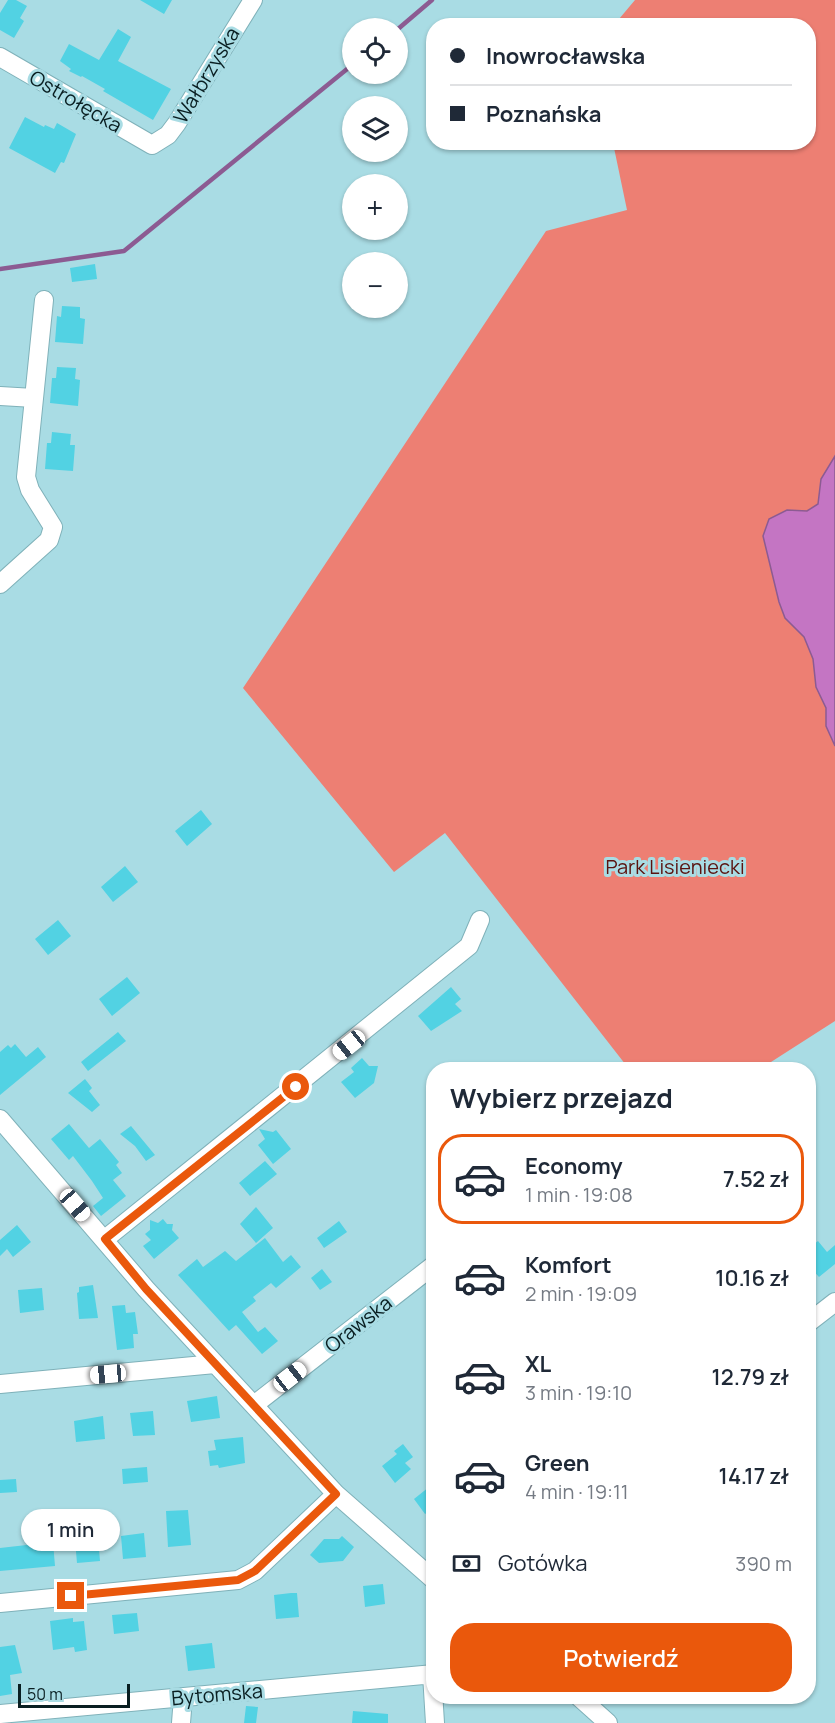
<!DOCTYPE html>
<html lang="pl">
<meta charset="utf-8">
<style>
:root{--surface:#fff;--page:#f6f6f7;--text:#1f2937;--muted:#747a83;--line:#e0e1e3;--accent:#ea580c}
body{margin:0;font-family:Manrope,sans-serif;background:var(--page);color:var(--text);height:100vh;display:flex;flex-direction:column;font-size:22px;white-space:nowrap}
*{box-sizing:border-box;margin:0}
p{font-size:20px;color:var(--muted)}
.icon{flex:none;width:33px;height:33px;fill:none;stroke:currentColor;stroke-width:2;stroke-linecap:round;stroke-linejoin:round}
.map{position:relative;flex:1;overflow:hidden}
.panel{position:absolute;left:426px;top:1062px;width:390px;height:642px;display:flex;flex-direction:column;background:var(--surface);border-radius:24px;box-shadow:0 2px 4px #0004}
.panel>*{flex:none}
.top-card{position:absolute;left:426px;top:18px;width:390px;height:132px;border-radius:24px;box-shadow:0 2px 4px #0004;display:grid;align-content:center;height:132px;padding:0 24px;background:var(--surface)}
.fabs{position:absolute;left:342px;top:18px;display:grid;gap:12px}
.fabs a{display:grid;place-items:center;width:66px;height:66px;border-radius:50%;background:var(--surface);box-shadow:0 2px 4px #0004;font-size:30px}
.scale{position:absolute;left:18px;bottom:15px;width:112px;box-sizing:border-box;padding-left:6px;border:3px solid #091e21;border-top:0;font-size:16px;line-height:21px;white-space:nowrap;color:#091e21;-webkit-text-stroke:4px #a9dce4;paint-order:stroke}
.end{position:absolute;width:27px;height:27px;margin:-14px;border:8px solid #ea580c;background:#fff;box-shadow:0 0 0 3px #fff}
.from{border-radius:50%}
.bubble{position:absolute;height:42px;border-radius:21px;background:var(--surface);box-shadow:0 2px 4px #0004;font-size:20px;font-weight:600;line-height:42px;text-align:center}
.car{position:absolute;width:18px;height:36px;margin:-18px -9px;border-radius:8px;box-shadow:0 0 4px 2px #0007;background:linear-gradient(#fff 24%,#345 0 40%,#fff 0 76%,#345 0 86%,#fff 0)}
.top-card b{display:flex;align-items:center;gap:21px;height:57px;font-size:22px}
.top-card b+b{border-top:2px solid var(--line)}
.top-card i{width:15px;height:15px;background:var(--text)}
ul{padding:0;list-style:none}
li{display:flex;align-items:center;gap:18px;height:90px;margin:0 12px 9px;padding:0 12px;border:3px solid transparent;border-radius:24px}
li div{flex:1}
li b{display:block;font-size:22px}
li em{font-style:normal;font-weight:600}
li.current{border-color:var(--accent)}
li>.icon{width:54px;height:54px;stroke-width:1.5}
h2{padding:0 24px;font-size:27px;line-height:72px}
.pay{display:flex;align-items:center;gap:15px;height:66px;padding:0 24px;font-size:22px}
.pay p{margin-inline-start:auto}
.action{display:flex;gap:12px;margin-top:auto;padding:12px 24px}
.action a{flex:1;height:69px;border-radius:24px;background:var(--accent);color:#fff;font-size:24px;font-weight:600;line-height:69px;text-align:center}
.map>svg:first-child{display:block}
.green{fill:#ed7f73}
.water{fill:#c475c3;stroke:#8c5b92;stroke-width:1.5}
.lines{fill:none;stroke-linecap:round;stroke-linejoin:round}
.stream{stroke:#8c5b92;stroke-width:4.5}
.building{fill:#52d2e3}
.street-casing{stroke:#7fb1b9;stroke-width:20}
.street{stroke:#fff;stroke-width:18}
.route{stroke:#ea580c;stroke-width:8}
.labels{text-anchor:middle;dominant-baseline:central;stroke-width:6;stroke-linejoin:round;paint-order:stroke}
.street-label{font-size:20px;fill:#091e21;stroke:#a9dce4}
.park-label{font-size:20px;fill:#5a1310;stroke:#a9dce4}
</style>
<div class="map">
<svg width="835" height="1723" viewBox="0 0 835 1723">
<rect width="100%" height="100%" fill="#a9dce4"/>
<path class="green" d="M635,0h200v1021l-75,48h-131l-184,-236 -51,39 -151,-184 303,-457 81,-21 -14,-67 195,-1v-116l-194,-1z"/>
<path class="water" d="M835,456v290l-9,-20v-18l-10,-21 -3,-28 -9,-22 -19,-19 -6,-16 -16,-66 6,-17 18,-9 20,1 11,-7 3,-25z"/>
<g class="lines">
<path class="stream" d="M398,29l34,-29
M0,269l124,-18 228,-186"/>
</g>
<path class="building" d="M8,0h8l11,6 -7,12 4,3 -10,17 -14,-8v-17z
M140,0h32l-8,14z
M118,29l13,8 -13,24 53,28 -18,31 -50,-29 2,-2 -23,-13 -1,1 -12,-6 2,-2 -11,-8 9,-17 30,16z
M25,117l19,10 1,-2 9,4 3,-6 19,11 -12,29 -3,-1 -6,11 -46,-25z
M95,264l2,15 -25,3 -2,-14z
M62,306l18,1v11l5,1 -2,25 -28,-2 2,-26 4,1z
M57,367l19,1 -1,11 5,1 -2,26 -28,-3 2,-25h4z
M52,432l19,2 -1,11h5l-2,26 -28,-2 2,-26h4z
M201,810l11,14 -25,22 -12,-15z
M125,866l13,16 -25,20 -12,-15z
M58,920l13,16 -23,19 -13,-16z
M127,977l13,16 -28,23 -13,-17z
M451,987l10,12 -6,5 7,7 -31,20 -13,-15z
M118,1032l8,9 -38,30 -7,-9z
M15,1044l11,13 12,-10 8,10 -46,38v-43l8,-7 3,3z
M362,1058l7,8h9l-4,17 -19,15 -14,-16 13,-10 -3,-4z
M85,1079l7,9 -3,3 11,14 -8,7 -24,-19z
M69,1124l20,24 11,-9 19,23 -3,3 6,8 -9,7 13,16 -25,20 -8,-10 10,-8 -11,-17 -19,-25 -4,4 -18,-21z
M131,1126l24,29 -9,6 -11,-15 -15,-12z
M259,1129l14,3 3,-2 15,19 -18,15 -15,-19 7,-6z
M265,1161l12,13 -27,22 -11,-13z
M256,1207l17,21 -17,15 -16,-19z
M163,1219l4,5h6l-1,6 7,8 -25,21 -11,-13 8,-6 -6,-6 5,-4v-10l8,3z
M339,1221l8,11 -23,16 -7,-10z
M17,1225l14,17 -18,15 -6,-8 -7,7v-16z
M265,1238l18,24 8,-7 10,12 -25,21 -5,-5 -18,14 3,4 -14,11 16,20 7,-5 13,14 -16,13 -26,-29 -7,6 -51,-56 19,-16 6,8 22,-16 11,10z
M818,1241l9,11 8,-7v19l-16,13 -11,-12v-16z
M322,1269l10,13 -12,8 -9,-12z
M93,1285l5,33 -19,1 -2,-26 2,-1v-5z
M42,1288l2,22 -24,3 -2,-23z
M125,1305l1,8 9,-1 3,22h-5l1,14 -17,2 -5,-44z
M217,1396l3,22 -29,4 -4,-21z
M153,1411l2,24 -22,1 -3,-23z
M103,1416l2,23 -29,3 -2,-21z
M243,1437l2,26 -26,5 -1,-3 -8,1 -2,-15 8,-1 -2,-10z
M403,1444l10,13 -8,6 6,6 -16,14 -13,-17 15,-12 -3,-3z
M147,1467l1,15 -25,2 -1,-15z
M16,1479l1,13 -17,1v-13z
M434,1483v25l-9,6 -11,-15z
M188,1510l3,35 -23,2 -2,-36z
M144,1533l2,24 -23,2 -2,-23z
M342,1536l12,11 -11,14 -24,2 -9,-8 14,-16h15z
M98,1538l2,23 -23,2 -2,-23z
M53,1542l2,24 -55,5v-23z
M383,1584l2,20 -20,3 -2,-21z
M291,1593h6l2,24 -23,2 -2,-24z
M137,1613l2,18 -25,3 -2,-19z
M73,1618v4l11,-1 3,29 -12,2 -1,-5 -21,3 -3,-29z
M212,1643l3,25 -27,3 -3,-25z
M15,1645l7,28 -12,2 2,19 -12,2v-49z
M246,1706l12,1 -2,16h-12z
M353,1711l35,3v9h-36z"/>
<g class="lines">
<g class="street-casing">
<path id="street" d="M0,57l152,88 16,-10 9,-12 76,-123
M0,396l34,2
M0,584l49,-44 4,-13 -23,-37 -4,-13 18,-177
M0,1119l146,170 190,205 98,86
M105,1239l364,-293 11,-26
M808,1323l27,-21
M0,1384l215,-20
M254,1405l180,-140
M0,1603l238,-23 17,-9 81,-77
M432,1674l3,49
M578,1696l30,27
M0,1714l434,-40
M181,1723l2,-26"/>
</g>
<use href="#street" class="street"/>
</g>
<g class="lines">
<path class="route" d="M71,1596l167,-16 17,-9 81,-77 -190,-205 -41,-50 191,-152"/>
</g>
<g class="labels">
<g class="street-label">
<text transform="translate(206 75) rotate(-59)">Wałbrzyska</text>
<text transform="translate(76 101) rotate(30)">Ostrołęcka</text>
<text transform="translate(358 1324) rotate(-38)">Orawska</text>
<text transform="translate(217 1694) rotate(-5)">Bytomska</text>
</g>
<g class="park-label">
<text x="675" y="866">Park Lisieniecki</text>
</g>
</g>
</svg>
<div class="fabs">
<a><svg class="icon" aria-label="locate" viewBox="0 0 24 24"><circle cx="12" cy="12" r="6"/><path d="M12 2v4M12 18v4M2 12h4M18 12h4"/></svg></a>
<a><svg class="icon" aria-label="layers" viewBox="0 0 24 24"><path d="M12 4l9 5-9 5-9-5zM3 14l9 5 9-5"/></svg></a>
<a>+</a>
<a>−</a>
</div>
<div class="scale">50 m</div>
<i class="end from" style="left:296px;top:1087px"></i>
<i class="end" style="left:71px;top:1596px"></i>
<div class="bubble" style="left:21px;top:1509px;width:99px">1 min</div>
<i class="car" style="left:349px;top:1045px;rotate:231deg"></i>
<i class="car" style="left:75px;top:1205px;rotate:139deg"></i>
<i class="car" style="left:108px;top:1374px;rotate:265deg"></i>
<i class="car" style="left:290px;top:1377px;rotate:52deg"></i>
<div class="top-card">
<b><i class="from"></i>Inowrocławska</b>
<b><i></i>Poznańska</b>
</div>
<section class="panel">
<h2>Wybierz przejazd</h2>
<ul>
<li class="current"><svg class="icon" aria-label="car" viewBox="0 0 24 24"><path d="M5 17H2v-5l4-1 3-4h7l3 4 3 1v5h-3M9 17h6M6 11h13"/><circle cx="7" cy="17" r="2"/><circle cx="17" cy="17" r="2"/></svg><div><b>Economy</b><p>1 min · 19:08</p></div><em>7.52 zł</em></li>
<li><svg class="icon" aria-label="car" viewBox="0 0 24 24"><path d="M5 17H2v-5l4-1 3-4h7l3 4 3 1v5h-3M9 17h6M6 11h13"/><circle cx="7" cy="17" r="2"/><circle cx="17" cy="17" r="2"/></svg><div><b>Komfort</b><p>2 min · 19:09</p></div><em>10.16 zł</em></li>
<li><svg class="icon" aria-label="car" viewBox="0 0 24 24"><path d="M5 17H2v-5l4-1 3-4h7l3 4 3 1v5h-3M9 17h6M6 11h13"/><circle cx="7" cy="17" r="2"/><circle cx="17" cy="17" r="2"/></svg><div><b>XL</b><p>3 min · 19:10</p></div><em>12.79 zł</em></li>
<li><svg class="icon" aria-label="car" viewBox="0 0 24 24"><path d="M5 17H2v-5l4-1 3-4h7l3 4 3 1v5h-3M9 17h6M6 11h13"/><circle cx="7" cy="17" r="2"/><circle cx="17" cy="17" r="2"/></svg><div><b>Green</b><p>4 min · 19:11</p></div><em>14.17 zł</em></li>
</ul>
<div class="pay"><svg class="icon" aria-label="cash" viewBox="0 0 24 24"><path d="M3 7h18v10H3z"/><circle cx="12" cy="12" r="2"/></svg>Gotówka<p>390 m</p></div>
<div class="action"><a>Potwierdź</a></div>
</section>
</div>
